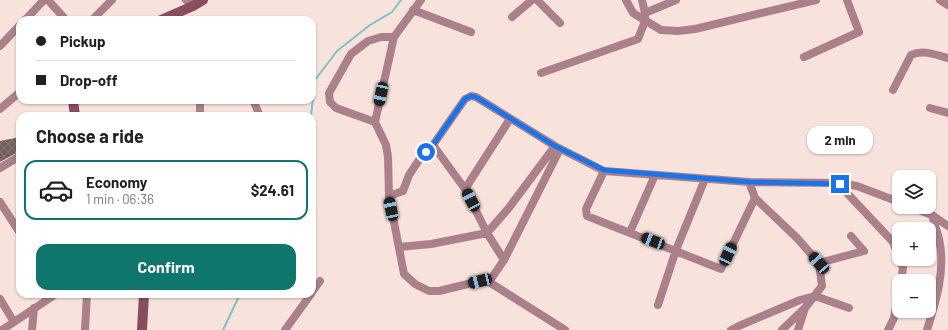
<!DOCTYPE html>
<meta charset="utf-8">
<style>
:root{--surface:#fff;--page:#f2f2f2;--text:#202124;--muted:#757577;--line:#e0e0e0;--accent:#0f766e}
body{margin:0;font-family:Barlow,sans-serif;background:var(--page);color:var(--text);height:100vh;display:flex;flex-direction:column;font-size:15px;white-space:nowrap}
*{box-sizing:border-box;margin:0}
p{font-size:13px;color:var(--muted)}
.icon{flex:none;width:22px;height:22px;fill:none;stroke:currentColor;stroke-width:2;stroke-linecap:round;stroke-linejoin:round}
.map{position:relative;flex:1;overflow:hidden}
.panel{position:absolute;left:16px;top:112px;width:300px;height:186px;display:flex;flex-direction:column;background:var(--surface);border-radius:12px;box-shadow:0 1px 3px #0004}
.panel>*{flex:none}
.guide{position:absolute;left:16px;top:16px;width:300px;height:88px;border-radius:12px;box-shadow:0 1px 3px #0004;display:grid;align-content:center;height:88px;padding:0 20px;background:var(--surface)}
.tools{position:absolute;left:892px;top:170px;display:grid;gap:8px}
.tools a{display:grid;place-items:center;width:44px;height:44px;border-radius:8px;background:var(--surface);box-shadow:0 1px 3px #0004;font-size:20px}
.end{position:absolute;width:18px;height:18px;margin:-9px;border:5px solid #1a73e8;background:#fff;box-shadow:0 0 0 2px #fff}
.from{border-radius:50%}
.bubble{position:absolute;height:28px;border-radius:12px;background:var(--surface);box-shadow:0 1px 3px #0004;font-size:13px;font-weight:700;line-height:28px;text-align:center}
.car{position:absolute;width:12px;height:24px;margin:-12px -6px;border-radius:5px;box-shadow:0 0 3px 1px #0007;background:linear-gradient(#222 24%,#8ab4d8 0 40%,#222 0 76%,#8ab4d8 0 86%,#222 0)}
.guide b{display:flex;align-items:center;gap:14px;height:38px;font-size:15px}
.guide b+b{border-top:1px solid var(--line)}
.guide i{width:10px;height:10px;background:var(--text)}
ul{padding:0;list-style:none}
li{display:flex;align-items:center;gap:12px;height:60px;margin:0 8px 6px;padding:0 12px;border:2px solid transparent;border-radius:12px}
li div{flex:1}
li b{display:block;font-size:15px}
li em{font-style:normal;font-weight:700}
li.on{border-color:var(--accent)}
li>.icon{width:36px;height:36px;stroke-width:1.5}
h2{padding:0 20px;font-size:18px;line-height:48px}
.cta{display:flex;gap:8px;margin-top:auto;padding:8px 20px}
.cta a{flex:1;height:46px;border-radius:12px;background:var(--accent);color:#fff;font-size:16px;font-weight:700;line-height:46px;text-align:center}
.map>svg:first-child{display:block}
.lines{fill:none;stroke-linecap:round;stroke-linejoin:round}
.stream{stroke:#82bec7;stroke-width:2}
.building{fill:url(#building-cross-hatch)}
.minor{stroke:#ab808b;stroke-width:8}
.secondary{stroke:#894d60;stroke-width:10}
.route{stroke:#1a73e8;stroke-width:5}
</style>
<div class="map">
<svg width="948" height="330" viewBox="0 0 948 330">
<defs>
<pattern id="building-cross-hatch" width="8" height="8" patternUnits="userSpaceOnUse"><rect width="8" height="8" fill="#73615f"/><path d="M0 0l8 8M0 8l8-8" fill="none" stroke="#867876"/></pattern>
</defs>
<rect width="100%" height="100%" fill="#f7e3db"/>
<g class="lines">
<path class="stream" d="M311,116l4,-36 22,-29 33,-26 22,-13 9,-12
M223,330l17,-36"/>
</g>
<path class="building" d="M20,137v14l-20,11v-21z"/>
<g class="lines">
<path class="minor" d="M48,0l18,20
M186,0l7,6
M421,0l-27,37 -19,85 11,23 2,12 1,39 15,78 11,10 14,7h10l41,-10 9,1 76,48
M537,0l23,23
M626,0l7,13 28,17 17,1 17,-2 121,-29
M642,0l3,13
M940,0l8,5
M413,10l58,22
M512,17l20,-17
M25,20l19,-20
M92,20l20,-20
M0,46l20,-21
M804,57l55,-25 -12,-32
M541,73l97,-34 7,-18v-8l31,-13
M893,90l18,-35c12,-6 25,0 37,3
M200,100v16
M253,100l7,16
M930,108l18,5
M0,109l20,-17
M375,122l-39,-14 -6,-6 -1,-9 22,-39 17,-13 13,-4h13
M433,145l32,44 22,44 17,27
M0,168l20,-12
M604,171l-18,38 1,7 134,53 34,-71
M749,182l6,16 42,40 22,25 3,23 -17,22 -23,22
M840,183l6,9 47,50 6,16
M465,189l45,-70
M389,196l14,-5 6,-16 10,-15 14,-15 32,-46 6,-3 5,1 79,49 49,25 145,11 91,1 17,3 42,16
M0,202l20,31
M911,207l21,8 16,11
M630,232l25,-57
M399,247l32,-3 56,-11 21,-24 47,-63
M899,259l4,9 -2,13
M819,263l45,-12 -13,-15
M489,282l15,-22 56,-111
M312,292l8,-11
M0,299l14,23
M658,305l18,-55 29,-71
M2,330l54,-36
M32,330l2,-22
M85,330l2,-36
M285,330l26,-36
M731,330l10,-5 59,-25 15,-4 34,12
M798,330l7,-22
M888,330l6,-12 5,-28
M927,330c9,-29 19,-61 12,-91 -2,-8 -5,-16 -7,-24"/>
<path class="secondary" d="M161,20l32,-14 10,-6
M73,100l2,16
M142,330l2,-36"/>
</g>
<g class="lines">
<path class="route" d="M426,152l7,-7 32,-46 6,-3 5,1 79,49 49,24 145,12 91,2"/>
</g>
</svg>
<div class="tools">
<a><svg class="icon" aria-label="layers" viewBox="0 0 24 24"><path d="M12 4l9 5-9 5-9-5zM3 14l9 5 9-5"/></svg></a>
<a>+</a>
<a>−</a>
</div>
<i class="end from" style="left:426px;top:152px"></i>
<i class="end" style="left:840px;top:184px"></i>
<div class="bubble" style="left:807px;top:126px;width:66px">2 min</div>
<i class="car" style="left:381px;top:94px;rotate:192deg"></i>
<i class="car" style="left:471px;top:200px;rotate:333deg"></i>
<i class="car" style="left:391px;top:209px;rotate:348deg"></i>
<i class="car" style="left:653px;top:241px;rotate:291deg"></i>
<i class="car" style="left:728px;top:254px;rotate:25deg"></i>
<i class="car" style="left:819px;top:263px;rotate:319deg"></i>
<i class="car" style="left:480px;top:281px;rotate:256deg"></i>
<div class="guide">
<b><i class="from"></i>Pickup</b>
<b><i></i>Drop-off</b>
</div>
<section class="panel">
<h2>Choose a ride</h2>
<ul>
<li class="on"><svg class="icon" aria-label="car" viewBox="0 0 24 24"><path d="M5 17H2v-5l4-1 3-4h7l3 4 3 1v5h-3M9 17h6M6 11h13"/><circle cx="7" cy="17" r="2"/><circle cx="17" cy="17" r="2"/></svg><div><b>Economy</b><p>1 min · 06:36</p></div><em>$24.61</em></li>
</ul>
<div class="cta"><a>Confirm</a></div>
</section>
</div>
